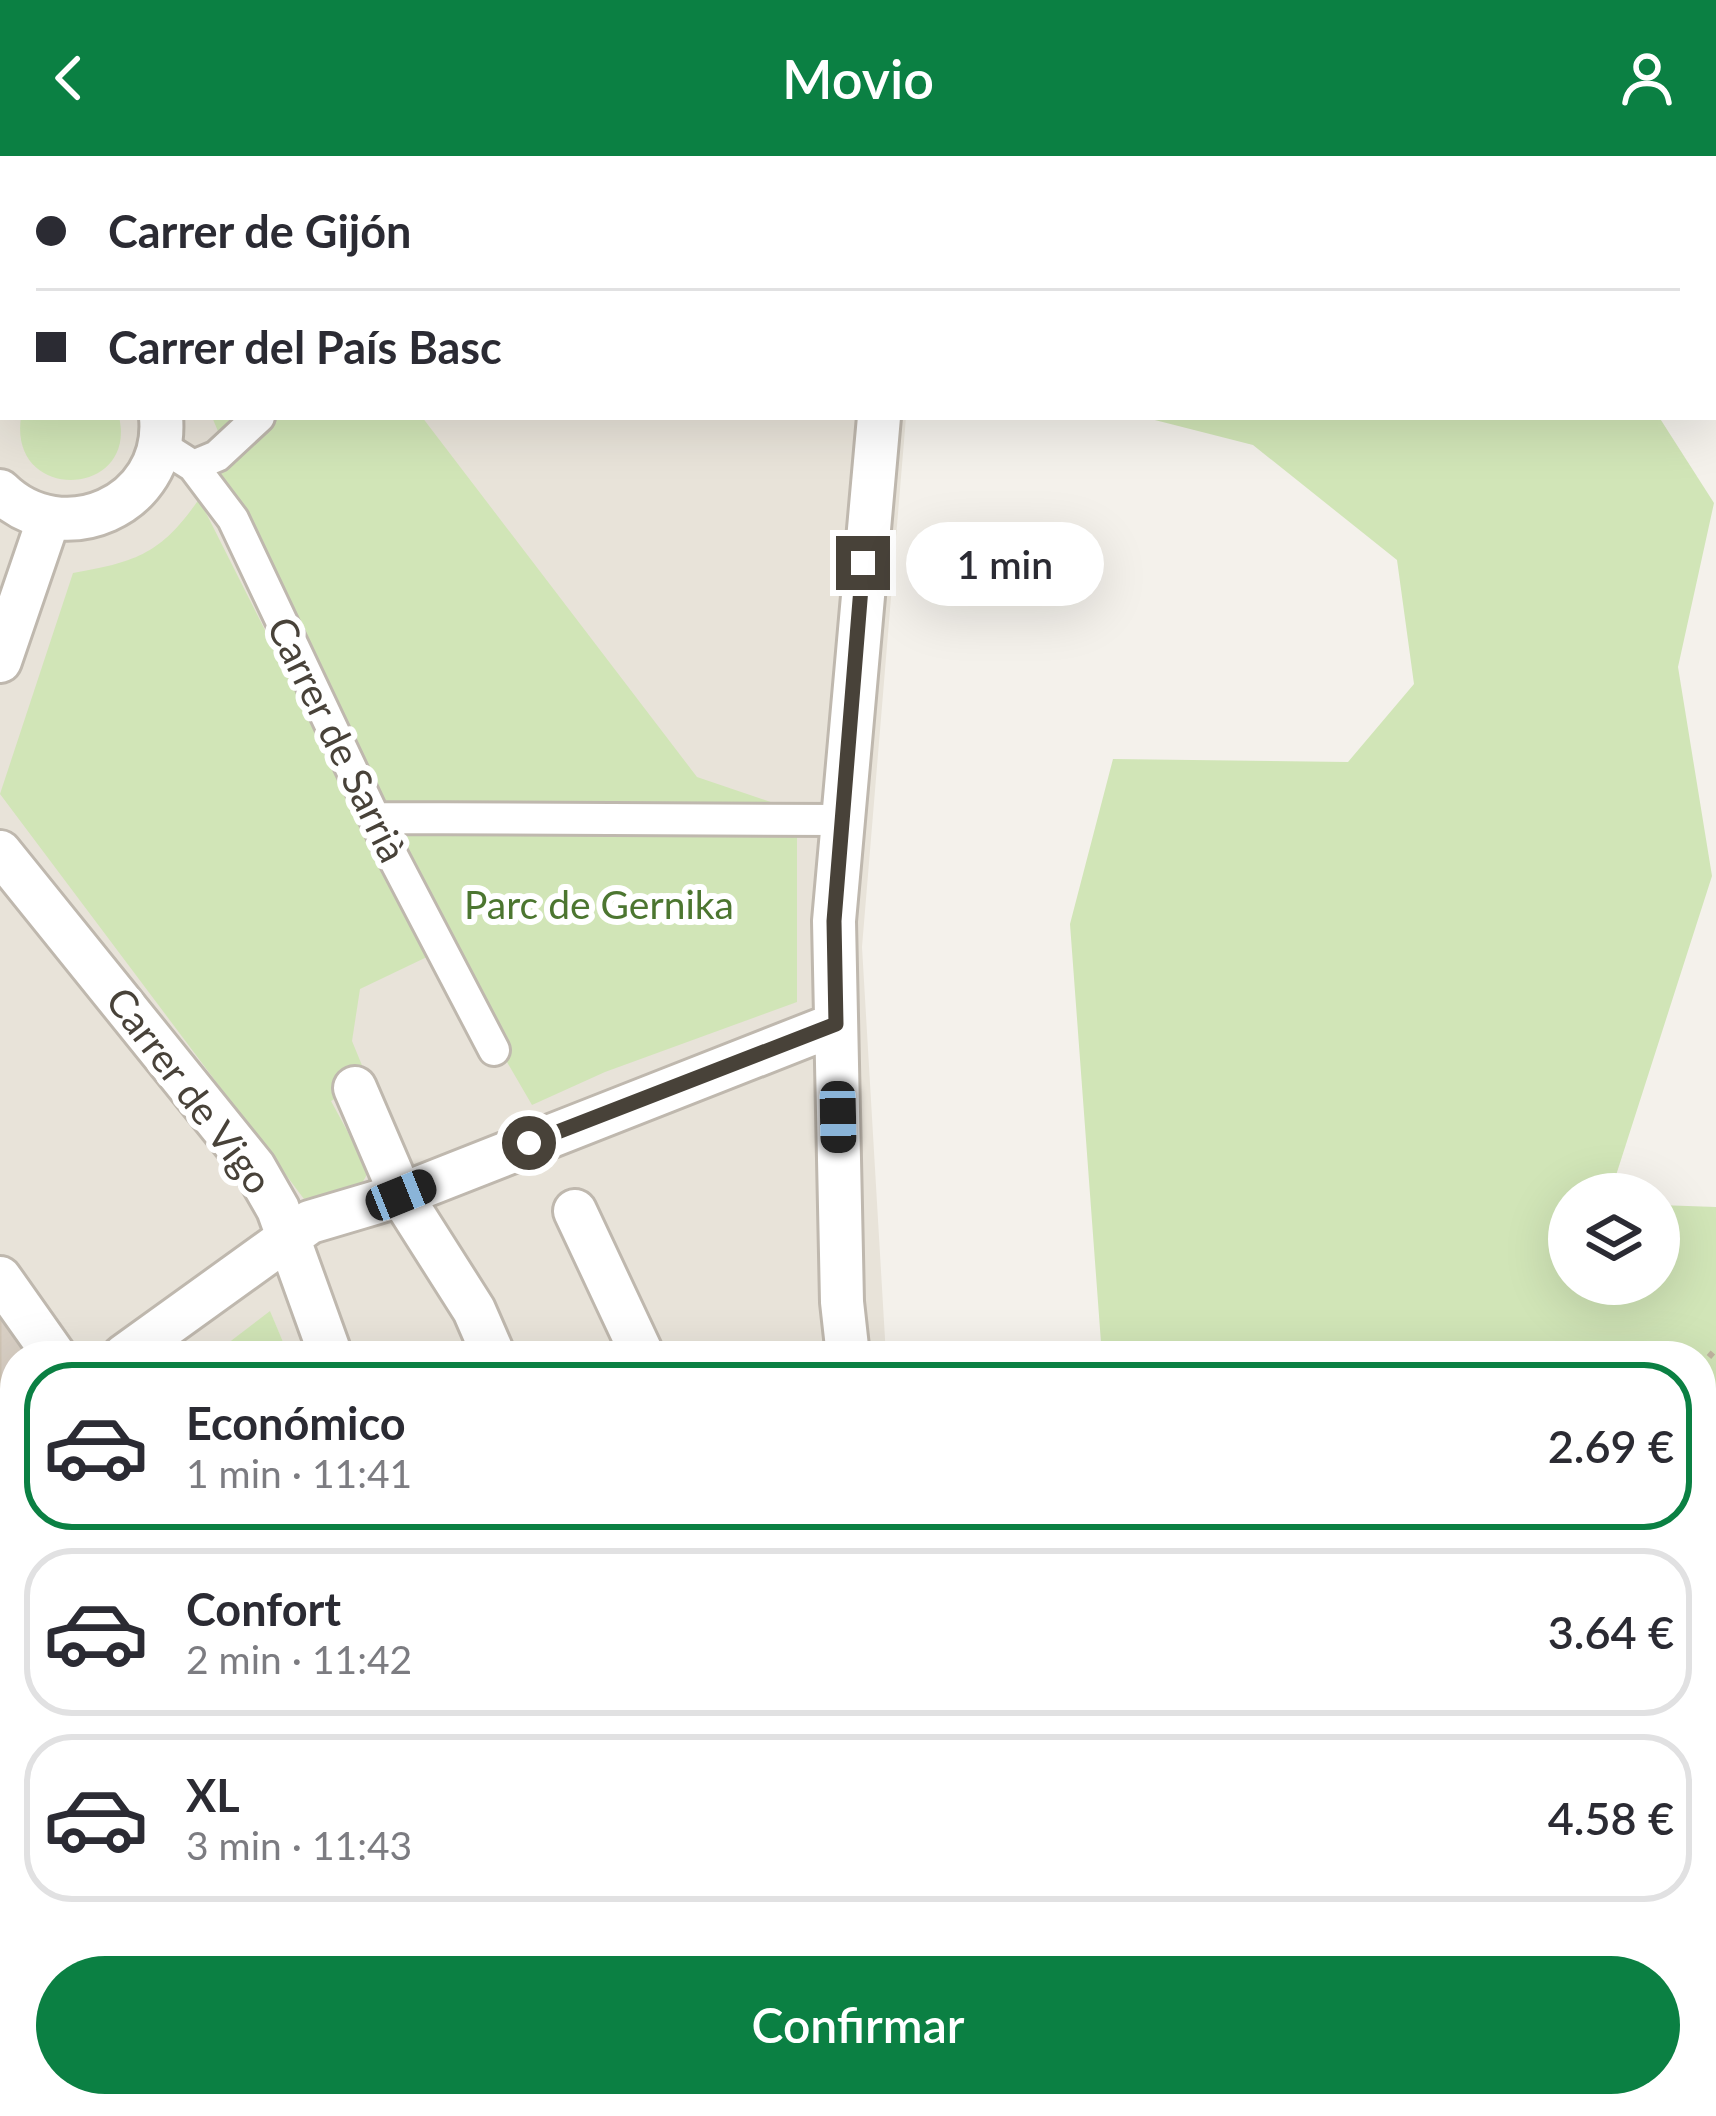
<!DOCTYPE html>
<html lang="es">
<meta charset="utf-8">
<style>
:root{--surface:#fff;--page:#f2f2f3;--text:#2b2b33;--muted:#7c7c81;--line:#e1e1e2;--accent:#0b8043}
body{margin:0;font-family:Lato,sans-serif;background:var(--page);color:var(--text);height:100vh;display:flex;flex-direction:column;font-size:45px;white-space:nowrap}
*{box-sizing:border-box;margin:0}
p{font-size:39px;color:var(--muted)}
.icon{flex:none;width:66px;height:66px;fill:none;stroke:currentColor;stroke-width:2;stroke-linecap:round;stroke-linejoin:round}
.map{position:relative;flex:1;overflow:hidden}
.side{position:absolute;left:0px;top:1185px;width:1716px;height:777px;display:flex;flex-direction:column;background:var(--surface);border-radius:48px 48px 0 0;box-shadow:0 12px 48px #0002}
.side>*{flex:none}
.guide{position:absolute;left:0px;top:0px;width:1716px;height:264px;box-shadow:0 12px 48px #0002;display:grid;align-content:center;height:264px;padding:0 36px;background:var(--surface)}
.buttons{position:absolute;left:1548px;top:1017px;display:grid;gap:24px}
.buttons a{display:grid;place-items:center;width:132px;height:132px;border-radius:50%;background:var(--surface);box-shadow:0 12px 48px #0002;font-size:60px}
.end{position:absolute;width:54px;height:54px;margin:-27px;border:15px solid #484239;background:#fff;box-shadow:0 0 0 6px #fff}
.from{border-radius:50%}
.bubble{position:absolute;height:84px;border-radius:42px;background:var(--surface);box-shadow:0 12px 48px #0002;font-size:39px;font-weight:600;line-height:84px;text-align:center}
.car{position:absolute;width:36px;height:72px;margin:-36px -18px;border-radius:15px;box-shadow:0 0 9px 3px #0007;background:linear-gradient(#222 24%,#8ab4d8 0 40%,#222 0 76%,#8ab4d8 0 86%,#222 0)}
.guide b{display:flex;align-items:center;gap:42px;height:114px;font-size:45px}
.guide b+b{border-top:3px solid var(--line)}
.guide i{width:30px;height:30px;background:var(--text)}
ul{padding:21px 0 0;list-style:none}
li{display:flex;align-items:center;gap:36px;height:168px;margin:0 24px 18px;padding:0 12px;border:6px solid var(--line);border-radius:48px}
li div{flex:1}
li b{display:block;font-size:45px}
li em{font-style:normal;font-weight:600}
li.selected{border-color:var(--accent)}
li>.icon{width:108px;height:108px;stroke-width:1.5}
.primary-button{display:flex;gap:24px;margin-top:auto;padding:24px 36px}
.primary-button a{flex:1;height:138px;border-radius:72px;background:var(--accent);color:#fff;font-size:48px;font-weight:600;line-height:138px;text-align:center}
header{display:flex;justify-content:space-between;align-items:center;height:156px;padding:0 36px;background:var(--accent);color:#fff;font-size:54px;font-weight:600}
.map>svg:first-child{display:block}
.residential{fill:#e8e3d9}
.green{fill:#d1e5b7}
.building{fill:#d8cfc4;stroke:#cfc4b4;stroke-width:3}
.lines{fill:none;stroke-linecap:round;stroke-linejoin:round}
.pedestrian-casing{stroke:#bfb8ae;stroke-width:36}
.minor-casing{stroke:#bfb8ae;stroke-width:48}
.path{stroke:#c0b4a0;stroke-width:6;stroke-dasharray:6 6;stroke-linecap:butt}
.pedestrian{stroke:#fff;stroke-width:30}
.minor{stroke:#fff;stroke-width:42}
.route{stroke:#484239;stroke-width:15}
.labels{text-anchor:middle;dominant-baseline:central;stroke-width:12;stroke-linejoin:round;paint-order:stroke}
.street-label{font-size:39px;fill:#484239;stroke:#fff}
.park-label{font-size:39px;fill:#4c7630;stroke:#fff}
</style>
<header><svg class="icon" aria-label="back" viewBox="0 0 24 24"><path d="M15 5l-7 7 7 7"/></svg>Movio<svg class="icon" aria-label="person" viewBox="0 0 24 24"><circle cx="12" cy="8" r="4"/><path d="M4 21q1-7 8-7t8 7"/></svg></header>
<div class="map">
<svg width="1716" height="1960" viewBox="0 0 1716 1960">
<rect width="100%" height="100%" fill="#f4f1eb"/>
<path class="residential" d="M0,0h947l-944,3v258h903l-44,530 24,409h-597l-19,-44 -59,44h-196v148l-15,12z"/>
<path class="green" d="M0,0h479l-476,3v93z
M21,261h98c19,81 -111,87 -98,0z
M212,261h210l275,360 100,34v191l-192,70 -73,33 -74,-127 -243,-501 5,-41z
M1143,261h516l55,86 -36,164 34,209 -102,318h-41v90h90v-79l57,2v876l-4,33h-504l4,-13h489v-747h-599l-32,-432 43,-165 235,3 66,-78 -17,-124 -144,-115z
M199,343l230,457 -69,33 -8,52 16,39 -37,21 38,70 -8,14 -57,14 -304,-405 73,-221c64,-11 89,-20 126,-74z
M270,1155l19,45h-78z
M15,1348v599h591l6,13h-612v-600z"/>
<path class="building" d="M0,1144l38,56h-23v60l-15,12z"/>
<g class="lines">
<g class="pedestrian-casing">
<path id="pedestrian" d="M496,3l2,-3
M160,289l33,21 40,53 159,336 102,195
M193,310l24,-10 42,-39
M375,662l467,2"/>
</g>
<g class="minor-casing">
<path id="minor" d="M166,3l1,-3
M917,3l1,-3
M0,119l3,2
M0,206l3,-3
M0,335c62,61 169,15 161,-74
M0,505l49,-143
M0,696l254,315 24,42 53,147
M355,932l46,107 73,115 20,46
M575,1055l68,145
M0,1122l55,78
M124,1200l186,-134 91,-27 435,-171
M848,1200l-6,-54 -8,-381 45,-504
M0,1301l15,-13
M626,1947l5,13"/>
</g>
<path class="path" d="M1650,0l1,3
M1713,91l3,4
M1701,1210l15,-17
M1573,1947v13"/>
<use href="#pedestrian" class="pedestrian"/>
<use href="#minor" class="minor"/>
</g>
<g class="lines">
<path class="route" d="M529,987l307,-119 -2,-103 29,-358"/>
</g>
<g class="labels">
<g class="street-label">
<text transform="translate(338 583) rotate(64)">Carrer de Sarrià</text>
<text transform="translate(190 934) rotate(53)">Carrer de Vigo</text>
</g>
<g class="park-label">
<text x="599" y="748">Parc de Gernika</text>
</g>
</g>
</svg>
<div class="buttons">
<a><svg class="icon" aria-label="layers" viewBox="0 0 24 24"><path d="M12 4l9 5-9 5-9-5zM3 14l9 5 9-5"/></svg></a>
</div>
<i class="end from" style="left:529px;top:987px"></i>
<i class="end" style="left:863px;top:407px"></i>
<div class="bubble" style="left:906px;top:366px;width:198px">1 min</div>
<i class="car" style="left:838px;top:961px;rotate:179deg"></i>
<i class="car" style="left:401px;top:1039px;rotate:68deg"></i>
<div class="guide">
<b><i class="from"></i>Carrer de Gijón</b>
<b><i></i>Carrer del País Basc</b>
</div>
<section class="side">
<ul>
<li class="selected"><svg class="icon" aria-label="car" viewBox="0 0 24 24"><path d="M5 17H2v-5l4-1 3-4h7l3 4 3 1v5h-3M9 17h6M6 11h13"/><circle cx="7" cy="17" r="2"/><circle cx="17" cy="17" r="2"/></svg><div><b>Económico</b><p>1 min · 11:41</p></div><em>2.69 €</em></li>
<li><svg class="icon" aria-label="car" viewBox="0 0 24 24"><path d="M5 17H2v-5l4-1 3-4h7l3 4 3 1v5h-3M9 17h6M6 11h13"/><circle cx="7" cy="17" r="2"/><circle cx="17" cy="17" r="2"/></svg><div><b>Confort</b><p>2 min · 11:42</p></div><em>3.64 €</em></li>
<li><svg class="icon" aria-label="car" viewBox="0 0 24 24"><path d="M5 17H2v-5l4-1 3-4h7l3 4 3 1v5h-3M9 17h6M6 11h13"/><circle cx="7" cy="17" r="2"/><circle cx="17" cy="17" r="2"/></svg><div><b>XL</b><p>3 min · 11:43</p></div><em>4.58 €</em></li>
</ul>
<div class="primary-button"><a>Confirmar</a></div>
</section>
</div>
